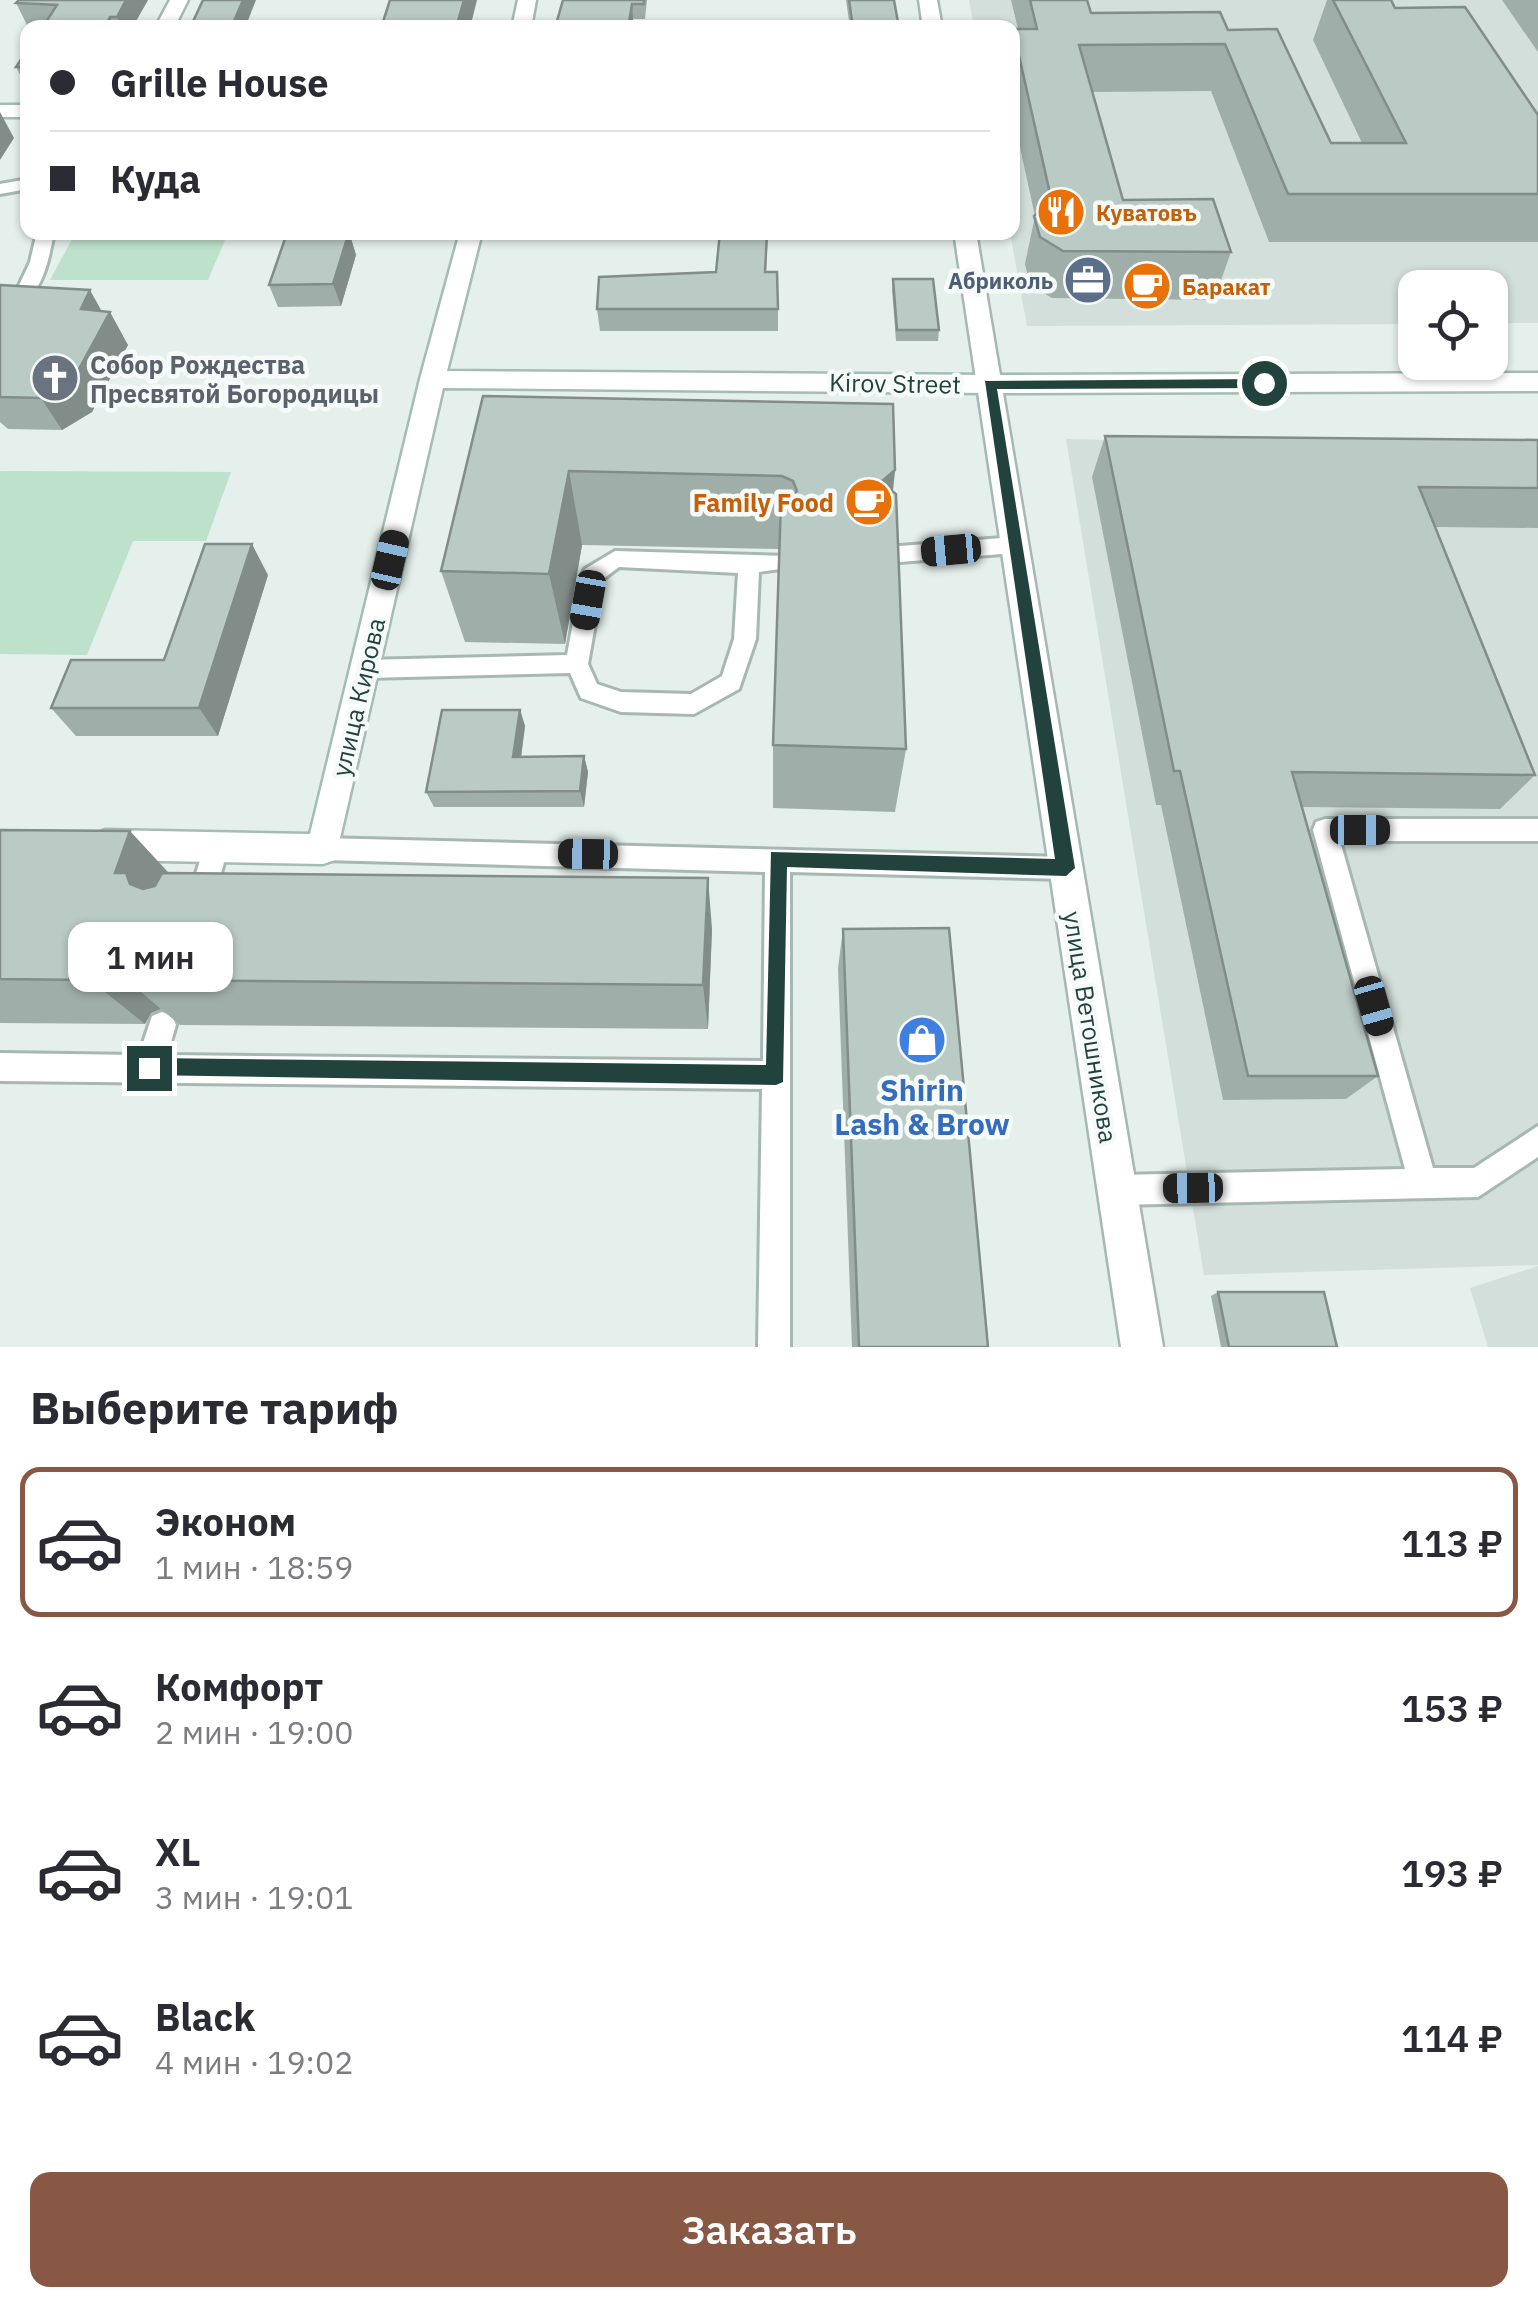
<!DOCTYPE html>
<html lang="ru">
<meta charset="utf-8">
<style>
:root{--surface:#fff;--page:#f2f2f3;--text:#2b2b33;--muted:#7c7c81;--line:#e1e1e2;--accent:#895844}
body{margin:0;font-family:"IBM Plex Sans",sans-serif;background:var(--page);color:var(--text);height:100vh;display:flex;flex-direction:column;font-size:38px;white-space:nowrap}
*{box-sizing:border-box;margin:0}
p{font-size:32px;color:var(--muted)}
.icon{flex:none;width:55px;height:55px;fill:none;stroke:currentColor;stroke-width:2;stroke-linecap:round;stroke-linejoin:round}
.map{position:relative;height:1347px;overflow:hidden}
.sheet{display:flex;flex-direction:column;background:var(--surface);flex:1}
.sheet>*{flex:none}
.guide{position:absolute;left:20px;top:20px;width:1000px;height:220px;border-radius:20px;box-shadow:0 2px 8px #0004;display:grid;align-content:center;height:220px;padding:0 30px;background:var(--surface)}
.controls{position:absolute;left:1398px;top:270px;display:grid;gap:20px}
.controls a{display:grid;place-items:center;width:110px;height:110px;border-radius:20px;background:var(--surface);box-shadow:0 2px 8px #0004;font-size:50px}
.end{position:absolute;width:45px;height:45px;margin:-22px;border:12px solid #22433d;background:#fff;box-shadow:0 0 0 5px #fff}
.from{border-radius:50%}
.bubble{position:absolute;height:70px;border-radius:20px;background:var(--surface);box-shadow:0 2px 8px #0004;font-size:32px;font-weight:600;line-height:70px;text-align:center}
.car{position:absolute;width:30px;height:60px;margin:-30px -15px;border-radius:12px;box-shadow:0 0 8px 2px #0007;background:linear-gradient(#222 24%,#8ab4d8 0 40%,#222 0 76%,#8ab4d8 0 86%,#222 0)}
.guide b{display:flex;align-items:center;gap:35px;height:95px;font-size:38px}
.guide b+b{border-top:2px solid var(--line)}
.guide i{width:25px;height:25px;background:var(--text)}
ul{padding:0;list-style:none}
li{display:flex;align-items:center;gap:30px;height:150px;margin:0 20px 15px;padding:0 10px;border:5px solid transparent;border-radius:20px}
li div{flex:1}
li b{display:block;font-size:38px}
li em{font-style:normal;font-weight:600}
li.on{border-color:var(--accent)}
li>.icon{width:90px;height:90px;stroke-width:1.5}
h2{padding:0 30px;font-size:45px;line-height:120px}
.button{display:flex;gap:20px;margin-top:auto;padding:20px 30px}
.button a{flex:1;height:115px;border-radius:20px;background:var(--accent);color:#fff;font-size:40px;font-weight:600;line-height:115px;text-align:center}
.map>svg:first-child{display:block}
.built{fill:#d3dfdb}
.green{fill:#bde1ca}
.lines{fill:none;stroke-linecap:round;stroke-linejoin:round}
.lane-casing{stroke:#a7b8b4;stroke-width:6}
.street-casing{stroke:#a7b8b4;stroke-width:5}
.secondary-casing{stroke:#a3bcb5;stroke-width:5}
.lane{fill:#fff;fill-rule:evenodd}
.street{fill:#fff;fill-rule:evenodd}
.secondary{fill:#fff;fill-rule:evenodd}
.wall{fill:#a0aea9}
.shaded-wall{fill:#828d8a}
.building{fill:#bacac5;stroke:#828d8a;stroke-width:2.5}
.route{fill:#22433d}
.labels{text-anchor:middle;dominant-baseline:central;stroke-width:9;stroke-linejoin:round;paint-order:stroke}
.far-food-label{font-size:22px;font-weight:bold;fill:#c56008;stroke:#f6fbf9;text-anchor:start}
.far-service-label{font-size:22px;font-weight:bold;fill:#4e5e75;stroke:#f6fbf9;text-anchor:end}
.worship-label{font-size:25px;font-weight:bold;fill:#5b616d;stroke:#f6fbf9;text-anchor:start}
.street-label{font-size:25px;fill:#22433d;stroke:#f6fbf9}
.food-label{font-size:25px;font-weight:bold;fill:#c56008;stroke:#f6fbf9;text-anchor:end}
.near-shop-label{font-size:30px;font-weight:bold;fill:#366cbe;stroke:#f6fbf9}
</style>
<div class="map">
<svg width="1538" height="1347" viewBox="0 0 1538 1347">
<rect width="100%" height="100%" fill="#e5efec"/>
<path class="built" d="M969,0h569v323h-48v-35h-75v36l-388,2 -17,-93 2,-205 -38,-1z
M1066,439l472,11v815l-334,10z
M1538,1266v81h-50l-18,-59z"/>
<path class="green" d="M76,232h152v1l-20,47h-158z
M0,471l231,1 -25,69h-73l-46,114 -87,-1z"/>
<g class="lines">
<g class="lane-casing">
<path id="lane" d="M28,179v10l-28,5v-10z
M37,232h17c-4,21 -10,58 -30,68l-9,-6 15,-32z
M1015,537l10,8 -10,8 -128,10 -10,-8 10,-8z
M615,551l173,5 4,6 -4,6 -29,4 -3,67 -17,50 -45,25 -73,-2 -40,-14 -11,-25 -205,5 -8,-3 -3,-6 3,-6 8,-3 202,-5 15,-80 3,-6zM619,567l119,6 -4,66 -12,37 -31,18 -70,-2 -24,-8 -9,-20 15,-85z
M1325,819h213v22h-198l93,327h41l64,-42v31l-60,40 -361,8 -10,-5 -5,-10 5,-10 10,-5 288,-6 -92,-339 3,-8z
M216,837l9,3 3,8 -15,54 -4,8 -9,4 -9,-4 -4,-8 17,-54 3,-8z
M323,838l742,19 9,3 4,8 -4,8 -9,3 -275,-7v475h-32l4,-258 -762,-8v-28l139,2 13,-39 10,-4 10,4 4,9 -9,30 596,6 2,-189 -442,-12 -9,-3 -3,-8 3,-8z"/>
</g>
<g class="street-casing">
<path id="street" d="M170,0h18l-14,28h-19z
M518,0h18l-5,28h-19z
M919,0h18l5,28h-19z
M954,232h22l187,1115h-42z"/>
</g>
<g class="secondary-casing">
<path id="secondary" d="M0,105h28v12h-28z
M460,232h22l-35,139 543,4 548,-2v18l-548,2 -547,-5 -108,472 -12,4 -218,-4 -12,-5 -4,-10 4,-10 12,-5 205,4 110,-455z"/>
</g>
<use href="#lane" class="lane"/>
<use href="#street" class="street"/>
<use href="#secondary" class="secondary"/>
</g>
<path class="wall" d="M19,0h129l-16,28h-90l1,-2 -16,-1 -11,-22z
M563,0h84l-2,19h-12z
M846,0h48l5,28h-49z
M1011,0h76l4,13 137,17 103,113h31l-49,-103 14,-40h64l4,8 143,107v127h-269l-58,-151 -118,1 30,108 108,52 -17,48 -162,-2 -22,-13 -5,-21 10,-48 -23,-105 1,-82h5z
M1502,0h36v52z
M28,49v40l-12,-22z
M349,232l7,23 -15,51 -63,1 -9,-22z
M768,232l-2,40 12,37v22h-178l-3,-22 119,-37z
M893,279l46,51 -1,11h-42l-4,-51z
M0,285l102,26 26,34 -36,67 -30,18 -54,-1 -8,-7z
M483,396l412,74 -2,21 13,258 -11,63 -122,-4v-63l7,-196 -198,-4 -17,99 -100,-2 -24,-71z
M1105,436l433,4v88l-103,-1 100,248 -35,34 -198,-2 76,269 -32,23 -123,1 -62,-295h-5l-64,-328z
M268,575l-50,161h-142l-25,-28 113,-48z
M520,710l5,16 -4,31 63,-1 4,16 -4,35h-150l-8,-15z
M0,830l169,43 543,56 -4,100 -528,-4 -19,-16 -10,4 -6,11 -145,-1z
M843,929l145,418h-136l-14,-379z
M1218,1292l119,55h-116l-10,-51z"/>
<path class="shaded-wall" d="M126,0h22l-16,28h-10l-5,-11z
M243,0h13l-11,28h-14z
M464,0h13l-7,28h-14z
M632,4l1,15 -1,9h-4z
M110,17l5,11h-11z
M0,112l14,26 -14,22z
M349,232l7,23 -15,51 -8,-22z
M90,290l16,29 4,-7 18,33 -36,67 -30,18 -21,-32z
M895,470l-8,73 -6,-61z
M569,471l13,74 -17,99 -16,-70z
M252,544l16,31 -50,161 -19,-28z
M520,710l5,16 -6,47 -6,-16z
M584,756l4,16 -4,35 -4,-16z
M130,831l49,53 -10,32 -54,-43z
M708,878l4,51 -4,100 -5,-44z
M110,963l20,17h-3l34,29 -10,4 -6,11 -55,-44 6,-13z"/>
<path class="building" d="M19,0h107l-9,17h-7l-6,11h-62l15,-23 -41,-2z
M203,0h40l-12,28h-41z
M390,0h74l-8,28h-75z
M563,0h81v4h-12l-4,24h-73z
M849,0h45l5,28h-46z
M1030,0h57l4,13 129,-1 8,18 49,-1 54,114h75l-73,-143h58l4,8 70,-1 73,108v79h-250l-63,-150 -146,1 44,155 90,-1 18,53 -168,-1 -23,-14 -6,-21 17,-18 -38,-169h24z
M28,49v17l-12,1z
M349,232l-16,52 -64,1 18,-52z
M720,232h47l-2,40h12l1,37h-181l2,-32 117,-5z
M893,279h40l6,51h-42z
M0,285l90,5 -9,19 29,3 -37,68 -32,18 -41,-1z
M483,396l410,8 2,66 -14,12 15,12 10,255 -133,-4 8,-245 9,-1 7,-8 -4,-10 -11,-5 -213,-5 -20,103 -108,-3z
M1105,436l433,4v48l-119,-1 116,288 -243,-3 86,304h-130l-68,-305h-6z
M205,544h47l-53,164h-148l20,-48h93z
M442,710h78l-7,47 71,-1 -4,35 -154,1z
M0,830l130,1 -15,42h11l4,11 13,5 12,-3 7,-13 546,5 -5,107 -576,-5 -4,-11 -13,-6 -14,4 -6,13 -90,-1z
M949,928l39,419h-129l-16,-418z
M1218,1292h106l13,55h-108z"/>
<path class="route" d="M1264,379l7,4 -7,5 -267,1 78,479 -9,8 -279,-9 -4,215 -7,3 -634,-10v-14l7,-3 617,7 5,-213 284,7 -70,-478z"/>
<defs>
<g id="restaurant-disc" transform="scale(2.5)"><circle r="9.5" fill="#e8710a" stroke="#f6fbf9"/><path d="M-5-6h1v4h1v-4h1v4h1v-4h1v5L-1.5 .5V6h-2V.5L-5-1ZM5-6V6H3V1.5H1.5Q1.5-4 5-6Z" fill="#fff"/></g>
<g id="office-disc" transform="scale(2.5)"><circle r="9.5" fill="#5c6f8a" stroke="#f6fbf9"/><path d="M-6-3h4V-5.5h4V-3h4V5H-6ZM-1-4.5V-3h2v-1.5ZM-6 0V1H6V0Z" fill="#fff"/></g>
<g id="cafe-disc" transform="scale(2.5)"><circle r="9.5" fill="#e8710a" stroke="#f6fbf9"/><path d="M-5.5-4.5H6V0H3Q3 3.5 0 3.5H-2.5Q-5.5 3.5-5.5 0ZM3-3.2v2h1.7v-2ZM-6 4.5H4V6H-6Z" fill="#fff"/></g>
<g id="church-disc" transform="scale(2.5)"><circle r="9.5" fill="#6b7280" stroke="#f6fbf9"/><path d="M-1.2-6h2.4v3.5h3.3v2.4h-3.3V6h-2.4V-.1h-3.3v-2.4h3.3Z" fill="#fff"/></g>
<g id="shop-disc" transform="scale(2.5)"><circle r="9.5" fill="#3f7fe0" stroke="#f6fbf9"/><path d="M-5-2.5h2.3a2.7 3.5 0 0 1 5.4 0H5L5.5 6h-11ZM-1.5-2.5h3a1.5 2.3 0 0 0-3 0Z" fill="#fff"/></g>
</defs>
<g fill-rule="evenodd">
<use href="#restaurant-disc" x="1061" y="212"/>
<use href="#office-disc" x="1088" y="280"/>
<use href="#cafe-disc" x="1147" y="286"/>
<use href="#church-disc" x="55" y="378"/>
<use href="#cafe-disc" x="869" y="502"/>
<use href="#shop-disc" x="922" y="1040"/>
</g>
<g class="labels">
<g class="far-food-label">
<text x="1096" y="212">Куватовъ</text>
<text x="1182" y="286">Баракат</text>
</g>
<g class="far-service-label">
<text x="1053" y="280">Абриколь</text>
</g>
<g class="worship-label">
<text x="90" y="364">Собор Рождества<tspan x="90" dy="29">Пресвятой Богородицы</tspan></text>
</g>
<g class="street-label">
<text transform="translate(895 383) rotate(1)">Kirov Street</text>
<text transform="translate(358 697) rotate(-77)">улица Кирова</text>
<text transform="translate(1091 1027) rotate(81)">улица Ветошникова</text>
</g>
<g class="food-label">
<text x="834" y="502">Family Food</text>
</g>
<g class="near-shop-label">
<text x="922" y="1089">Shirin<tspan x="922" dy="34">Lash &amp; Brow</tspan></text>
</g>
</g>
</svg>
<div class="controls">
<a><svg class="icon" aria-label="locate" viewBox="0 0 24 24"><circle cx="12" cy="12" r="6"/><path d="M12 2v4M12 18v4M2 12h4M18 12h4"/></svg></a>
</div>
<i class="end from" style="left:1264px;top:383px"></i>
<i class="end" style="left:149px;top:1068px"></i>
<div class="bubble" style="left:68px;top:922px;width:165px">1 мин</div>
<i class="car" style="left:951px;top:550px;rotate:265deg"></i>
<i class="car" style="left:390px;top:560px;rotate:13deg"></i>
<i class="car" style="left:588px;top:600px;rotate:190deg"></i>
<i class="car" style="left:1360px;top:830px;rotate:90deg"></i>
<i class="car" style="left:588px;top:854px;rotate:271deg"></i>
<i class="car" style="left:1374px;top:1006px;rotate:164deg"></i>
<i class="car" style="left:1193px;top:1188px;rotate:269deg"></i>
<div class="guide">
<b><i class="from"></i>Grille House</b>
<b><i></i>Куда</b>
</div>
</div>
<section class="sheet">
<h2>Выберите тариф</h2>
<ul>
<li class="on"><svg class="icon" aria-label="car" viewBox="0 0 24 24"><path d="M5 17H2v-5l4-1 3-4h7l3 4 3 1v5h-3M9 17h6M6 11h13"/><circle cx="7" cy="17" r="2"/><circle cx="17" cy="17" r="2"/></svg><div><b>Эконом</b><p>1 мин · 18:59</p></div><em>113 ₽</em></li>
<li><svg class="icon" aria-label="car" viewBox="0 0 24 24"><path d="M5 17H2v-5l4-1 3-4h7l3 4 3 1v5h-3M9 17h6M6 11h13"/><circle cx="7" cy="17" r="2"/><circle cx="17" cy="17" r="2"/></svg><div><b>Комфорт</b><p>2 мин · 19:00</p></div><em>153 ₽</em></li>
<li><svg class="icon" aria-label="car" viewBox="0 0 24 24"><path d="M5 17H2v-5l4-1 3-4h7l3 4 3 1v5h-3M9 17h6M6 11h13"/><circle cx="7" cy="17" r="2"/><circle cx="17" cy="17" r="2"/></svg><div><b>XL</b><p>3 мин · 19:01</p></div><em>193 ₽</em></li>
<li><svg class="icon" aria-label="car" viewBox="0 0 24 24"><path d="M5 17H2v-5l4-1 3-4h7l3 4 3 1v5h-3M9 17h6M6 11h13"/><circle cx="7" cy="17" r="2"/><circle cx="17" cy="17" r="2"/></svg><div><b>Black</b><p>4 мин · 19:02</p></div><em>114 ₽</em></li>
</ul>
<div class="button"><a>Заказать</a></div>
</section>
